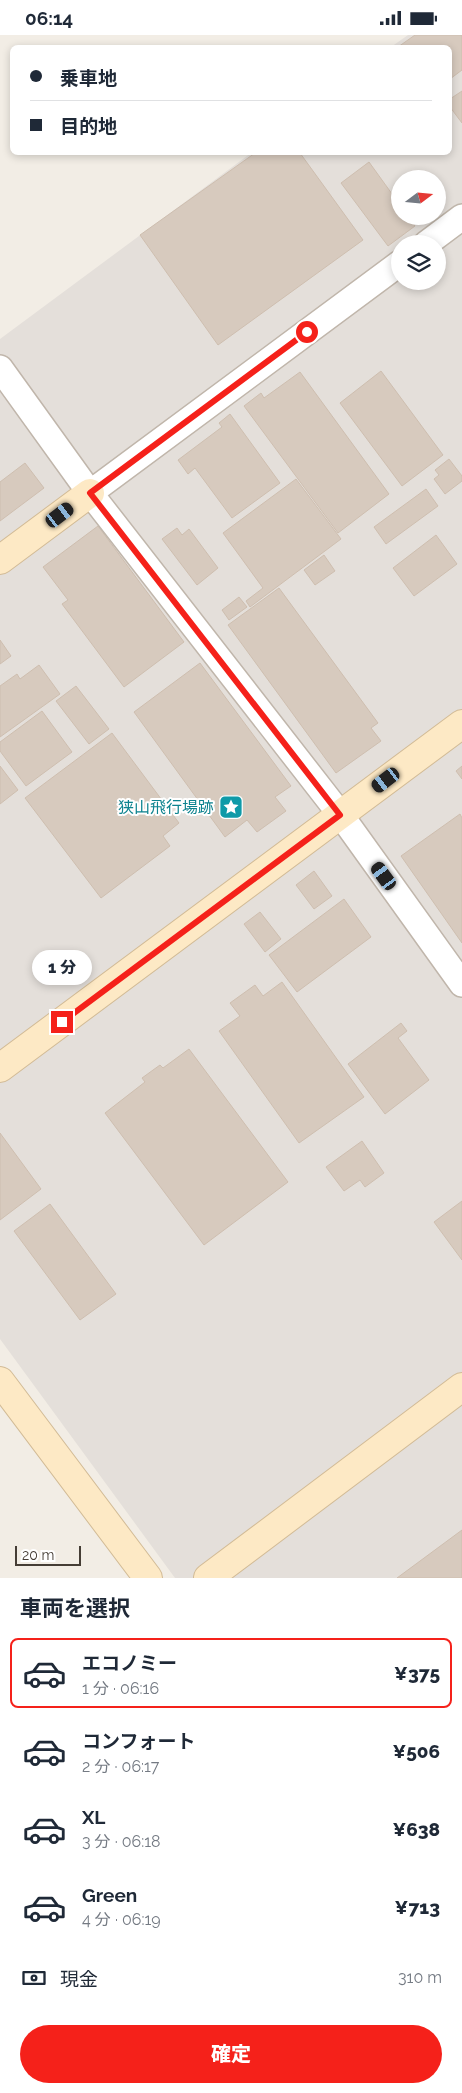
<!DOCTYPE html>
<html lang="ja">
<meta charset="utf-8">
<style>
:root{--surface:#fff;--page:#f2f2f3;--text:#1f2937;--muted:#747a83;--line:#e0e1e3;--accent:#f5211a}
body{margin:0;font-family:Raleway,"Noto Sans JP",sans-serif;background:var(--page);color:var(--text);height:100vh;display:flex;flex-direction:column;font-size:19px;white-space:nowrap}
*{box-sizing:border-box;margin:0}
p{font-size:16px;color:var(--muted)}
.icon{flex:none;width:28px;height:28px;fill:none;stroke:currentColor;stroke-width:2;stroke-linecap:round;stroke-linejoin:round}
.map{position:relative;height:1543px;overflow:hidden}
.panel{display:flex;flex-direction:column;background:var(--surface);flex:1}
.panel>*{flex:none}
.banner{position:absolute;left:10px;top:10px;width:442px;height:110px;border-radius:8px;box-shadow:0 2px 8px #0003;display:grid;align-content:center;height:110px;padding:0 20px;background:var(--surface)}
.needle{width:32px;rotate:74deg}
.tools{position:absolute;left:391px;top:135px;display:grid;gap:10px}
.tools a{display:grid;place-items:center;width:55px;height:55px;border-radius:50%;background:var(--surface);box-shadow:0 2px 8px #0003;font-size:25px}
.scale{position:absolute;left:15px;bottom:12px;width:66px;box-sizing:border-box;padding-left:5px;border:2px solid #453d35;border-top:0;font-size:14px;line-height:18px;white-space:nowrap;color:#453d35;-webkit-text-stroke:4px #fff;paint-order:stroke}
.end{position:absolute;width:22px;height:22px;margin:-11px;border:6px solid #f5211a;background:#fff;box-shadow:0 0 0 2px #fff}
.from{border-radius:50%}
.bubble{position:absolute;height:35px;border-radius:18px;background:var(--surface);box-shadow:0 2px 8px #0003;font-size:16px;font-weight:800;line-height:35px;text-align:center}
.car{position:absolute;width:15px;height:30px;margin:-15px -8px;border-radius:6px;box-shadow:0 0 4px 1px #0007;background:linear-gradient(#222 24%,#8ab4d8 0 40%,#222 0 76%,#8ab4d8 0 86%,#222 0)}
.banner b{display:flex;align-items:center;gap:18px;height:48px;font-size:19px}
.banner b+b{border-top:1px solid var(--line)}
.banner i{width:12px;height:12px;background:var(--text)}
ul{padding:0;list-style:none}
li{display:flex;align-items:center;gap:15px;height:70px;margin:0 10px 8px;padding:0 10px;border:2px solid transparent;border-radius:8px}
li div{flex:1}
li b{display:block;font-size:19px}
li em{font-style:normal;font-weight:800}
li.on{border-color:var(--accent)}
li>.icon{width:45px;height:45px;stroke-width:1.5}
h2{padding:0 20px;font-size:22px;line-height:60px}
.pay{display:flex;align-items:center;gap:12px;height:55px;padding:0 20px;font-size:19px}
.pay p{margin-inline-start:auto}
.primary-button{display:flex;gap:10px;margin-top:auto;padding:10px 20px}
.primary-button a{flex:1;height:58px;border-radius:30px;background:var(--accent);color:#fff;font-size:20px;font-weight:800;line-height:58px;text-align:center}
.status{display:flex;justify-content:space-between;align-items:center;height:35px;padding:0 25px;background:var(--surface);direction:ltr}
.status svg{height:14px;fill:currentColor}
.map>svg:first-child{display:block}
.industrial{fill:#e4dfda;fill-rule:evenodd}
.building{fill:#d7cabe;stroke:#cebeaf}
.lines{fill:none;stroke-linecap:round;stroke-linejoin:round}
.street-casing{stroke:#c0b6ab;stroke-width:28}
.secondary-casing{stroke:#d2bb96;stroke-width:30}
.street{stroke:#fff;stroke-width:25}
.secondary{stroke:#fde9c5;stroke-width:28}
.route{stroke:#f5211a;stroke-width:6}
.labels{text-anchor:middle;dominant-baseline:central;stroke-width:4;stroke-linejoin:round;paint-order:stroke}
.culture-label{font-size:16px;fill:#0d838f;stroke:#fff;text-anchor:end}
</style>
<div class="status"><b>06:14</b><svg viewBox="0 0 49 12"><path d="M0 12V9h3v3zM5 12V6h3v6zM10 12V3h3v9zM15 12V0h3v12zM26 1h20v11H26zM47 4h2v5h-2z"/></svg></div>
<div class="map">
<svg width="462" height="1543" viewBox="0 0 462 1543">
<rect width="100%" height="100%" fill="#f2ede5"/>
<path class="industrial" d="M408,0h54v1543h-287l-175,-239v-1000l251,-186h199v-106h-59zM400,144h38v37h-38zM400,209h38v37h-38z"/>
<path class="building" d="M415,0h47v35l-12,9v-32h-52z
M462,56v32l-12,-16v-8z
M255,118h45l63,87 -145,105 -78,-110z
M369,127l31,43v11h8l7,10 -27,20 -47,-63z
M381,336l62,84 -41,31 -62,-83z
M300,337l89,122 -51,39 -94,-127 17,-13 3,5z
M230,379l50,69 -48,35 -37,-50 -7,6 -10,-14 44,-33 -3,-4z
M449,424l13,17v5l-17,13 -11,-15 5,-4 -4,-5z
M25,428l19,25 -44,33v-39z
M296,444l45,60 -91,68 -4,-6 17,-13 -40,-55z
M426,454l12,17 -52,38 -12,-17z
M98,491l86,116 -60,45 -62,-83 6,-4 -25,-33z
M177,493l5,7 7,-6 29,39 -21,17 -35,-46z
M436,500l21,29 -43,32 -21,-28z
M324,520l11,16 -20,14 -11,-15z
M279,553l99,135 -7,5 10,13 -45,32 -108,-148z
M239,562l8,10 -18,13 -7,-10z
M0,605l11,16 -11,8z
M200,628l91,123 -16,11 11,14 -29,21 -10,-12 -22,17 -91,-125z
M39,630l21,29 -60,43v-51l17,-12 3,5z
M76,651l33,43 -20,15 -33,-43z
M42,676l30,41 -46,34 -26,-35v-9z
M112,698l67,90 -16,13 7,10 -69,52 -76,-100z
M0,731l18,24 -18,14z
M462,731v13l-6,-8z
M460,779l2,4v125l-61,-87z
M314,836l18,25 -18,13 -18,-24z
M344,864l27,38 -74,55 -28,-37z
M260,877l21,27 -16,13 -21,-28z
M282,947l82,115 -65,46 -80,-112 21,-15 -10,-13 25,-18 8,11z
M401,988l6,8 -9,7 31,42 -44,34 -37,-50z
M189,1014l99,133 -84,63 -99,-132 40,-31 -3,-4 18,-13 3,3z
M0,1098l41,56 -41,31z
M362,1106l22,32 -19,14 -5,-7 -16,11 -18,-24z
M462,1166v59l-28,-38z
M50,1169l66,90 -36,26 -66,-89z
M462,1495v48h-65z"/>
<g class="lines">
<g class="street-casing">
<path id="street" d="M426,209l36,-27
M0,333l90,125 250,321 122,170
M90,458l310,-230"/>
</g>
<g class="secondary-casing">
<path id="secondary" d="M0,525l90,-67
M0,1033l462,-344
M0,1346l148,197
M208,1543l254,-191"/>
</g>
<use href="#street" class="street"/>
<use href="#secondary" class="secondary"/>
</g>
<g class="lines">
<path class="route" d="M62,987l278,-207 -250,-322 217,-161"/>
</g>
<defs>
<g id="sight-square" transform="scale(1.25)"><rect x="-9" y="-9" width="18" height="18" rx="4" fill="#0f9aa8" stroke="#fff"/><path d="M0-6L1.8-2.2L6-1.7L2.9 1.2L3.7 5.4L0 3.3L-3.7 5.4L-2.9 1.2L-6-1.7L-1.8-2.2Z" fill="#fff"/></g>
</defs>
<g fill-rule="evenodd">
<use href="#sight-square" x="231" y="772"/>
</g>
<g class="labels">
<g class="culture-label">
<text x="214" y="772">狭山飛行場跡</text>
</g>
</g>
</svg>
<div class="tools">
<a><svg class="needle" viewBox="-14 -14 28 28"><path d="M0-13l5 13h-10z" fill="#e53935"/><path d="M0 13l5-13h-10z" fill="#747a83"/></svg></a>
<a><svg class="icon" aria-label="layers" viewBox="0 0 24 24"><path d="M12 4l9 5-9 5-9-5zM3 14l9 5 9-5"/></svg></a>
</div>
<div class="scale">20 m</div>
<i class="end from" style="left:307px;top:297px"></i>
<i class="end" style="left:62px;top:987px"></i>
<div class="bubble" style="left:32px;top:915px;width:60px">1 分</div>
<i class="car" style="left:60px;top:480px;rotate:53deg"></i>
<i class="car" style="left:386px;top:745px;rotate:233deg"></i>
<i class="car" style="left:384px;top:841px;rotate:324deg"></i>
<div class="banner">
<b><i class="from"></i>乗車地</b>
<b><i></i>目的地</b>
</div>
</div>
<section class="panel">
<h2>車両を選択</h2>
<ul>
<li class="on"><svg class="icon" aria-label="car" viewBox="0 0 24 24"><path d="M5 17H2v-5l4-1 3-4h7l3 4 3 1v5h-3M9 17h6M6 11h13"/><circle cx="7" cy="17" r="2"/><circle cx="17" cy="17" r="2"/></svg><div><b>エコノミー</b><p>1 分 · 06:16</p></div><em>¥375</em></li>
<li><svg class="icon" aria-label="car" viewBox="0 0 24 24"><path d="M5 17H2v-5l4-1 3-4h7l3 4 3 1v5h-3M9 17h6M6 11h13"/><circle cx="7" cy="17" r="2"/><circle cx="17" cy="17" r="2"/></svg><div><b>コンフォート</b><p>2 分 · 06:17</p></div><em>¥506</em></li>
<li><svg class="icon" aria-label="car" viewBox="0 0 24 24"><path d="M5 17H2v-5l4-1 3-4h7l3 4 3 1v5h-3M9 17h6M6 11h13"/><circle cx="7" cy="17" r="2"/><circle cx="17" cy="17" r="2"/></svg><div><b>XL</b><p>3 分 · 06:18</p></div><em>¥638</em></li>
<li><svg class="icon" aria-label="car" viewBox="0 0 24 24"><path d="M5 17H2v-5l4-1 3-4h7l3 4 3 1v5h-3M9 17h6M6 11h13"/><circle cx="7" cy="17" r="2"/><circle cx="17" cy="17" r="2"/></svg><div><b>Green</b><p>4 分 · 06:19</p></div><em>¥713</em></li>
</ul>
<div class="pay"><svg class="icon" aria-label="cash" viewBox="0 0 24 24"><path d="M3 7h18v10H3z"/><circle cx="12" cy="12" r="2"/></svg>現金<p>310 m</p></div>
<div class="primary-button"><a>確定</a></div>
</section>
